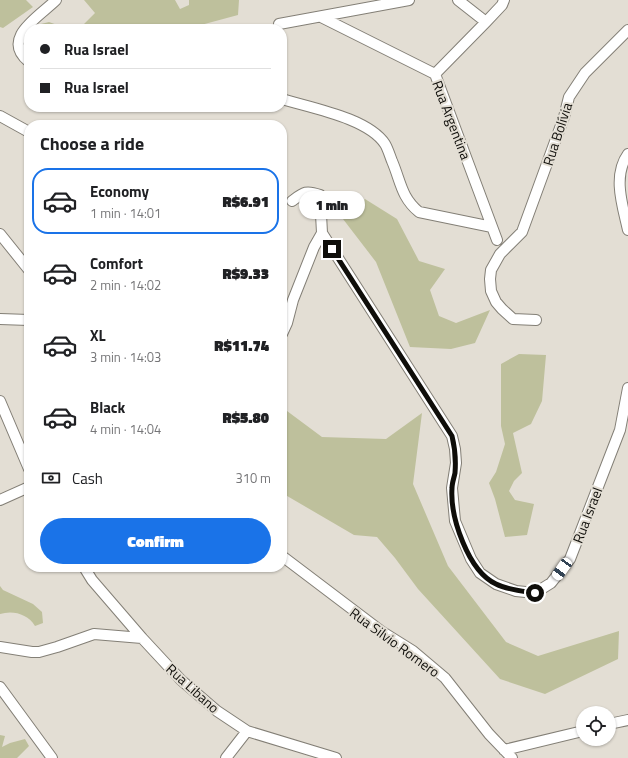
<!DOCTYPE html>
<meta charset="utf-8">
<style>
:root{--surface:#fff;--page:#f6f6f6;--text:#202124;--muted:#757577;--line:#e0e0e0;--accent:#1a73e8}
body{margin:0;font-family:"Titillium Web",sans-serif;background:var(--page);color:var(--text);height:100vh;display:flex;flex-direction:column;font-size:15px;white-space:nowrap}
*{box-sizing:border-box;margin:0}
p{font-size:13px;color:var(--muted)}
.icon{flex:none;width:22px;height:22px;fill:none;stroke:currentColor;stroke-width:2;stroke-linecap:round;stroke-linejoin:round}
.map{position:relative;flex:1;overflow:hidden}
.sheet{position:absolute;left:24px;top:120px;width:263px;height:452px;display:flex;flex-direction:column;background:var(--surface);border-radius:16px;box-shadow:0 1px 3px #0004}
.sheet>*{flex:none}
.top-card{position:absolute;left:24px;top:24px;width:263px;height:88px;border-radius:16px;box-shadow:0 1px 3px #0004;display:grid;align-content:center;height:88px;padding:0 16px;background:var(--surface)}
.tools{position:absolute;left:576px;top:706px;display:grid;gap:8px}
.tools a{display:grid;place-items:center;width:40px;height:40px;border-radius:50%;background:var(--surface);box-shadow:0 1px 3px #0004;font-size:20px}
.end{position:absolute;width:18px;height:18px;margin:-9px;border:5px solid #0f0e0a;background:#fff;box-shadow:0 0 0 2px #fff}
.from{border-radius:50%}
.bubble{position:absolute;height:28px;border-radius:14px;background:var(--surface);box-shadow:0 1px 3px #0004;font-size:13px;font-weight:800;line-height:28px;text-align:center}
.car{position:absolute;width:12px;height:24px;margin:-12px -6px;border-radius:5px;box-shadow:0 0 3px 1px #0007;background:linear-gradient(#fff 24%,#345 0 40%,#fff 0 76%,#345 0 86%,#fff 0)}
.top-card b{display:flex;align-items:center;gap:14px;height:38px;font-size:15px}
.top-card b+b{border-top:1px solid var(--line)}
.top-card i{width:10px;height:10px;background:var(--text)}
ul{padding:0;list-style:none}
li{display:flex;align-items:center;gap:12px;height:66px;margin:0 8px 6px;padding:0 8px;border:2px solid transparent;border-radius:16px}
li div{flex:1}
li b{display:block;font-size:15px}
li em{font-style:normal;font-weight:800}
li.active{border-color:var(--accent)}
li>.icon{width:36px;height:36px;stroke-width:1.5}
h2{padding:0 16px;font-size:18px;line-height:48px}
.pay{display:flex;align-items:center;gap:10px;height:44px;padding:0 16px;font-size:15px}
.pay p{margin-inline-start:auto}
.primary-button{display:flex;gap:8px;margin-top:auto;padding:8px 16px}
.primary-button a{flex:1;height:46px;border-radius:24px;background:var(--accent);color:#fff;font-size:16px;font-weight:800;line-height:46px;text-align:center}
.map>svg:first-child{display:block}
.green{fill:#bec09c}
.lines{fill:none;stroke-linecap:round;stroke-linejoin:round}
.minor-casing{stroke:#837f76;stroke-width:12}
.minor{stroke:#fff;stroke-width:10}
.route{stroke:#0f0e0a;stroke-width:5}
.labels{text-anchor:middle;dominant-baseline:central;stroke-width:4;stroke-linejoin:round;paint-order:stroke}
.street-label{font-size:14px;fill:#0f0e0a;stroke:#e3ded4}
</style>
<div class="map">
<svg width="628" height="758" viewBox="0 0 628 758">
<rect width="100%" height="100%" fill="#e3ded4"/>
<path class="green" d="M0,0h26l7,7 -30,21 -3,-1z
M84,0h91l5,9 9,-4v-5h50l-1,15 -52,14h-111l8,-4 12,-12z
M49,22l19,7h-33l6,-5z
M365,199l32,20 22,42 26,8 -15,21 9,26 17,7 34,-13 -15,33 -24,6 -41,-2 -34,-85 -33,-43z
M519,354l27,1 -4,46 -11,23 -18,9 9,40 -8,8 -5,10 6,9 19,4 -7,31 -22,2 -10,-38 -6,-16 7,-11 9,-28 -4,-18v-62z
M282,411h5l35,26 64,2 36,-26 -9,71 35,82 58,76 32,14 81,-25 -1,28 -73,35 -45,-15 -82,-90 -23,-31 -18,-21 -23,-2 -72,-42z
M0,586l3,4 30,14 9,8 1,11 -8,3c-7,-12 -22,-16 -35,-12z
M0,735l5,1 -3,11 8,-4 15,-4 4,7 -12,12h-17z"/>
<g class="lines">
<g class="minor-casing">
<path id="minor" d="M458,0l28,22
M321,17l114,57 62,166
M279,24l130,-24
M29,62c-29,-24 10,-45 27,-62
M435,74l51,-52 16,-17 2,-5
M282,99c29,9 86,19 103,45 3,5 5,12 7,17 9,21 9,36 27,51l73,15
M0,116l29,16
M628,154c-16,22 -5,53 0,76
M322,233l130,203 3,13 1,14 -4,25 3,33 16,38 9,14 16,11 20,7 19,2 16,-10 19,-24 50,-129 8,-42
M0,234l29,36
M0,319l29,1
M536,320l-23,-1 -11,-10 -6,-7 -5,-11 -1,-12 1,-9 9,-16 22,-22 42,-115 5,-20 16,-24 43,-43
M282,334l5,-11 6,-23 21,-53 8,-14 -2,-38c-14,-5 -16,-3 -28,6
M0,401l29,68
M0,500l29,-13
M282,556l99,75 32,20 32,27 44,56 23,24
M84,567l8,13 50,58 39,42 36,31 30,20 89,27
M0,647l32,5h7l18,-5 37,-13 48,4
M0,687l52,71
M609,724l19,-4
M504,750l79,-19
M226,758l21,-27"/>
</g>
<use href="#minor" class="minor"/>
</g>
<g class="lines">
<path class="route" d="M332,249l120,187c3,12 4,24 3,37 -1,5 -3,10 -3,15 -2,29 16,83 44,96 12,6 26,7 39,9"/>
</g>
<g class="labels">
<g class="street-label">
<text transform="translate(452 120) rotate(69)">Rua Argentina</text>
<text transform="translate(557 134) rotate(-72)">Rua Bolívia</text>
<text transform="translate(587 515) rotate(-69)">Rua Israel</text>
<text transform="translate(395 642) rotate(36)">Rua Silvio Romero</text>
<text transform="translate(193 688) rotate(42)">Rua Libano</text>
</g>
</g>
</svg>
<div class="tools">
<a><svg class="icon" aria-label="locate" viewBox="0 0 24 24"><circle cx="12" cy="12" r="6"/><path d="M12 2v4M12 18v4M2 12h4M18 12h4"/></svg></a>
</div>
<i class="end from" style="left:535px;top:593px"></i>
<i class="end" style="left:332px;top:249px"></i>
<div class="bubble" style="left:299px;top:191px;width:66px">1 min</div>
<i class="car" style="left:562px;top:569px;rotate:216deg"></i>
<div class="top-card">
<b><i class="from"></i>Rua Israel</b>
<b><i></i>Rua Israel</b>
</div>
<section class="sheet">
<h2>Choose a ride</h2>
<ul>
<li class="active"><svg class="icon" aria-label="car" viewBox="0 0 24 24"><path d="M5 17H2v-5l4-1 3-4h7l3 4 3 1v5h-3M9 17h6M6 11h13"/><circle cx="7" cy="17" r="2"/><circle cx="17" cy="17" r="2"/></svg><div><b>Economy</b><p>1 min · 14:01</p></div><em>R$6.91</em></li>
<li><svg class="icon" aria-label="car" viewBox="0 0 24 24"><path d="M5 17H2v-5l4-1 3-4h7l3 4 3 1v5h-3M9 17h6M6 11h13"/><circle cx="7" cy="17" r="2"/><circle cx="17" cy="17" r="2"/></svg><div><b>Comfort</b><p>2 min · 14:02</p></div><em>R$9.33</em></li>
<li><svg class="icon" aria-label="car" viewBox="0 0 24 24"><path d="M5 17H2v-5l4-1 3-4h7l3 4 3 1v5h-3M9 17h6M6 11h13"/><circle cx="7" cy="17" r="2"/><circle cx="17" cy="17" r="2"/></svg><div><b>XL</b><p>3 min · 14:03</p></div><em>R$11.74</em></li>
<li><svg class="icon" aria-label="car" viewBox="0 0 24 24"><path d="M5 17H2v-5l4-1 3-4h7l3 4 3 1v5h-3M9 17h6M6 11h13"/><circle cx="7" cy="17" r="2"/><circle cx="17" cy="17" r="2"/></svg><div><b>Black</b><p>4 min · 14:04</p></div><em>R$5.80</em></li>
</ul>
<div class="pay"><svg class="icon" aria-label="cash" viewBox="0 0 24 24"><path d="M3 7h18v10H3z"/><circle cx="12" cy="12" r="2"/></svg>Cash<p>310 m</p></div>
<div class="primary-button"><a>Confirm</a></div>
</section>
</div>
